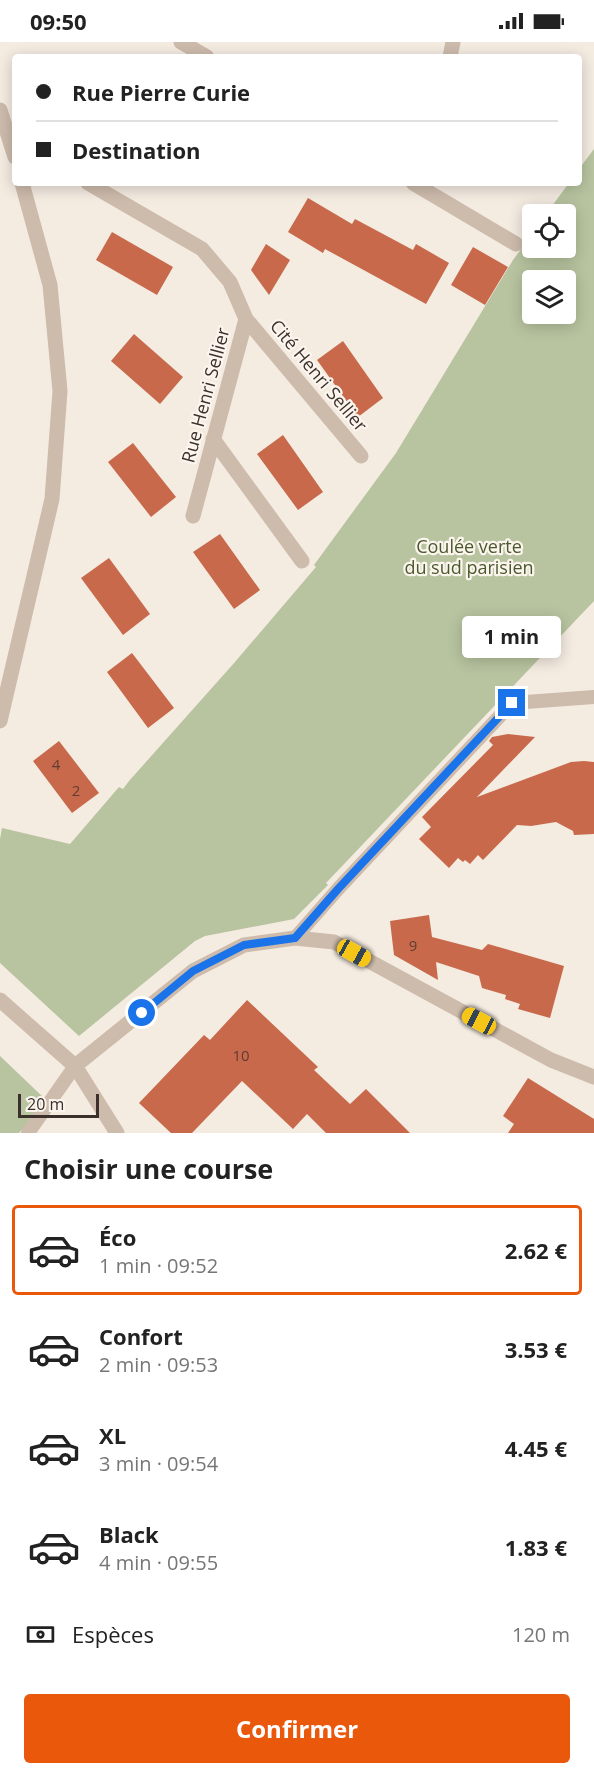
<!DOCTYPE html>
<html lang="fr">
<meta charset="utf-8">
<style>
:root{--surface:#fff;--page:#f2f2f2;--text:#222;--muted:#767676;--line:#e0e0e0;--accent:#ea580c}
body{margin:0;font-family:"Open Sans",sans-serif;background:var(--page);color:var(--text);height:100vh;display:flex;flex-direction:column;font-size:22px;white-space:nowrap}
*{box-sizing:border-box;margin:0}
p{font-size:20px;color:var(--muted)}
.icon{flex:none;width:33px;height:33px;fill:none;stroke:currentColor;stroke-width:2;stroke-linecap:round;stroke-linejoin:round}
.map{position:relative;height:1091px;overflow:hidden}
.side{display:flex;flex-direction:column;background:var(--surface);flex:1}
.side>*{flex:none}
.banner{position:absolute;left:12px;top:12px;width:570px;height:132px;border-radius:6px;box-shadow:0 3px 15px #0003;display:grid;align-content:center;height:132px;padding:0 24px;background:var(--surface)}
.tools{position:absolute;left:522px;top:162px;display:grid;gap:12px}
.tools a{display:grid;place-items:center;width:54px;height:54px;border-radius:6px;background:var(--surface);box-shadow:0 3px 15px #0003;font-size:30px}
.scale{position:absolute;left:18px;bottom:15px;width:81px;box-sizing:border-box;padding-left:6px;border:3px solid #3b302b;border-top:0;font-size:16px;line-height:21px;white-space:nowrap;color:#3b302b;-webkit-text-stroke:4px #fbf5ee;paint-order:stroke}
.end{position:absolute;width:27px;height:27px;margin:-14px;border:8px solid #1a73e8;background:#fff;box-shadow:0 0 0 3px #fff}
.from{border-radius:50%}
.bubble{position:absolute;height:42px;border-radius:6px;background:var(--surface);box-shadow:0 3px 15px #0003;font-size:20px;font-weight:700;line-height:42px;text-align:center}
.car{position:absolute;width:18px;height:36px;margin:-18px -9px;border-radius:8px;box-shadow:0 0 4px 2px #0007;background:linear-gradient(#f5c518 24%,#345 0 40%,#f5c518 0 76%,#345 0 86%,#f5c518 0)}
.banner b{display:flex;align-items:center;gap:21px;height:57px;font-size:22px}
.banner b+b{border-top:2px solid var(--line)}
.banner i{width:15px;height:15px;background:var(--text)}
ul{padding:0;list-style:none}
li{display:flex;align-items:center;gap:18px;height:90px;margin:0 12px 9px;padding:0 12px;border:3px solid transparent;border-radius:6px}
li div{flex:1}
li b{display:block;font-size:22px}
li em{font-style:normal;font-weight:700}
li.active{border-color:var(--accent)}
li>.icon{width:54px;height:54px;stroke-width:1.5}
h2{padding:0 24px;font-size:27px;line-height:72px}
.pay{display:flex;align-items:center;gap:15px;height:66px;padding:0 24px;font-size:22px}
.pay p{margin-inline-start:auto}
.primary-button{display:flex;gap:12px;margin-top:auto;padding:12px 24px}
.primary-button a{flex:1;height:69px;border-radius:6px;background:var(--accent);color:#fff;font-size:24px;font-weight:700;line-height:69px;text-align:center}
.status{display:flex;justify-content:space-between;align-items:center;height:42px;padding:0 30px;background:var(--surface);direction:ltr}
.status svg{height:16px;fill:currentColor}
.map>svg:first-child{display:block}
.green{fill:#b8c4a0;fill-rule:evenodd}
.building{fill:#c8694b}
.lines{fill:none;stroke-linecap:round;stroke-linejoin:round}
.lane{stroke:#cdbbac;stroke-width:14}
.street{stroke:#cdbbac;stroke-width:15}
.route{stroke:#1a73e8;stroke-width:8}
.labels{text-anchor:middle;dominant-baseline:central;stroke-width:4.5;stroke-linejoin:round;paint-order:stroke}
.number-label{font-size:15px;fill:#5e3e33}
.street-label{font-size:18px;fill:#3b302b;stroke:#fbf5ee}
.park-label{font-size:18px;fill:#4a5a2e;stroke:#fbf5ee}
</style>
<div class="status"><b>09:50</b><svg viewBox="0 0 49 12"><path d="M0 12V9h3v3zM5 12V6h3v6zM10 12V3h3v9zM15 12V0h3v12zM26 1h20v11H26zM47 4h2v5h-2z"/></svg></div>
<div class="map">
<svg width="594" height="1091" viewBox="0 0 594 1091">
<rect width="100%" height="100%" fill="#f4ebe1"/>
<path class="green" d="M594,107v452l-268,282 2,2 -34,34 -89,17 -10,5 -116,95 -79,-73v-124l2,-11 68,16 49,-57 4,2 6,-8 106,-119 81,-95 -2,-2 82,-112 117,-193 19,-25v13h34v-34h-20l23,-31h10v-14zM566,238v34h-34v-34z
M0,1014l44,42 -5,14 -20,21h-19z"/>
<path class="building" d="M308,156l44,26 3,-5 58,31 3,-6 33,19 -23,41 -101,-55 -2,4 -35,-21z
M112,190l61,35 -16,28 -61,-35z
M266,202l24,16 -21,35 -18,-25z
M473,205l35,20 -23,38 -34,-20z
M134,292l49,43 -23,27 -49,-43z
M343,299l40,57 -25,19 -41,-57z
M283,393l40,57 -25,18 -41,-56z
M133,401l43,54 -25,20 -43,-55z
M220,492l40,56 -26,19 -41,-57z
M109,516l41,56 -27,21 -42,-57z
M132,611l42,55 -26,20 -41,-56z
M508,692l27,3 -58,60 94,-35 13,-1 10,1v72l-20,1 -1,-4 -17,-9 -25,4 -14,-1 -34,35 -5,-5 -8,9 -5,-4 -2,2 -5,-4 -9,10 -30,-29 12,-12 -9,-10 71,-72 -4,-4 3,-4z
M59,699l40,52 -27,20 -39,-52z
M429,873l3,22 50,13 6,-6 76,22 -14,52 -32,-9 2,-5 -15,-5 1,-4 -24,-7 -3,-12 -43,-14 2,18 -44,-25 -4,-34z
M247,958l71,67 -4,3 36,34 16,-15 44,44h-84l-19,-19 -14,15 -51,-48 -50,52h-21l-32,-30 65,-68 6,5z
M528,1036l66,41v14h-86l6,-9 -11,-8z"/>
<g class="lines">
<path class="lane" d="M295,896l43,-49 174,-186 82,-6
M28,1091l47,-67"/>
<path class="street" d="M181,0l26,15
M450,15l3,-15
M0,68l15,47
M88,141l114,66 28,33 16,37 -53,197
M413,141l103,61
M246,277l115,137
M213,397l89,122
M0,679l52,-222 8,-108 -10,-106 -28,-102
M0,958l75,66 42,67
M75,1024l118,-95 51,-26 51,-7 39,4 217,118 43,17"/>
</g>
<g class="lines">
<path class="route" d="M142,971l51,-42 51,-26 51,-7 43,-49 174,-186"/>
</g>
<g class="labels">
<g class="number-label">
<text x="56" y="722">4</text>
<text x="76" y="748">2</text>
<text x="413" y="903">9</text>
<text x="241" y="1013">10</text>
</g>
<g class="street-label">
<text transform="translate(319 333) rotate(50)">Cité Henri Sellier</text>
<text transform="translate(205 353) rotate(-75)">Rue Henri Sellier</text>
</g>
<g class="park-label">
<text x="469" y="504">Coulée verte<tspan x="469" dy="21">du sud parisien</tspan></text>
</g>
</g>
</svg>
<div class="tools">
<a><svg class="icon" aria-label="locate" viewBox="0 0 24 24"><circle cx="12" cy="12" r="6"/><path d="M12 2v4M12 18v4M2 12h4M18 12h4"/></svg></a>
<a><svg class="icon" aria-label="layers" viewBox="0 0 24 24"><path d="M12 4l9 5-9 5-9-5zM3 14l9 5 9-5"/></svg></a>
</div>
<div class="scale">20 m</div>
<i class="end from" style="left:142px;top:971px"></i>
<i class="end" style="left:512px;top:661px"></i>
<div class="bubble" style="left:462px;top:574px;width:99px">1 min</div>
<i class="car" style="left:354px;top:911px;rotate:119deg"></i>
<i class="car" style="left:479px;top:979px;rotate:298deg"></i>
<div class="banner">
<b><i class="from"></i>Rue Pierre Curie</b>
<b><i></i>Destination</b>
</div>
</div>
<section class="side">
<h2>Choisir une course</h2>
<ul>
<li class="active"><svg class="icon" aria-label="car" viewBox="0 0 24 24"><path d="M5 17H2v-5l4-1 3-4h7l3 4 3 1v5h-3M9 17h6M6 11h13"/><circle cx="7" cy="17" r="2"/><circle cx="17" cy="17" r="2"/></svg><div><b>Éco</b><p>1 min · 09:52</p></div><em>2.62 €</em></li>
<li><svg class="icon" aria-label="car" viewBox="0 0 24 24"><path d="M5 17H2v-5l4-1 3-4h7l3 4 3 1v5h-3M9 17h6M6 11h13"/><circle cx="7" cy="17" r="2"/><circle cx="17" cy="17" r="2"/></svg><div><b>Confort</b><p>2 min · 09:53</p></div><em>3.53 €</em></li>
<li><svg class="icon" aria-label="car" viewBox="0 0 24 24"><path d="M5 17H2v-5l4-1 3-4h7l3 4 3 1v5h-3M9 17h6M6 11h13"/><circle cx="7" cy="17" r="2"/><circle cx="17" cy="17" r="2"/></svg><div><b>XL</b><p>3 min · 09:54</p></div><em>4.45 €</em></li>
<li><svg class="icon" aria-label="car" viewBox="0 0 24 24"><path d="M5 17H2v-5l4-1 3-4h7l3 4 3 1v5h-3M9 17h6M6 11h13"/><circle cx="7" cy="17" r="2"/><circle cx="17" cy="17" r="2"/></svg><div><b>Black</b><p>4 min · 09:55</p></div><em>1.83 €</em></li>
</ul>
<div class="pay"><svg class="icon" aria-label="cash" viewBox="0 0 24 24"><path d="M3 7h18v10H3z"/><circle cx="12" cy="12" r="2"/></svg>Espèces<p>120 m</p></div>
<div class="primary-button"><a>Confirmer</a></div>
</section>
